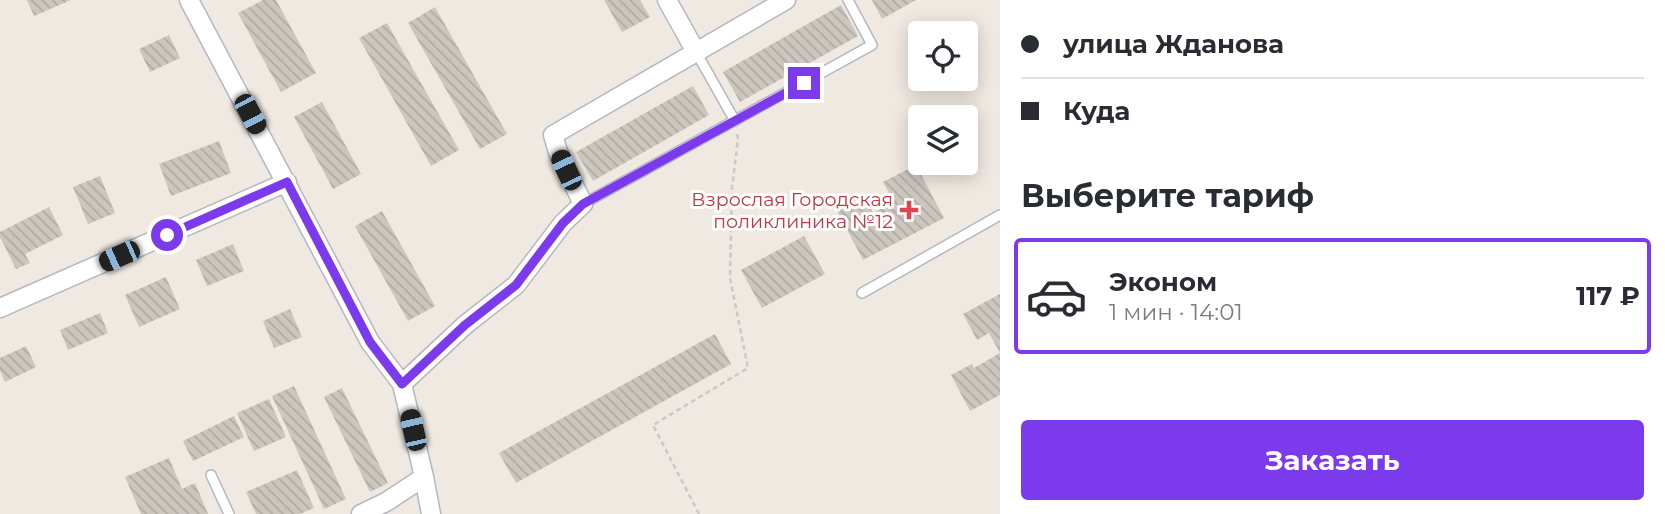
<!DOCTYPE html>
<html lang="ru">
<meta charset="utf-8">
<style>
:root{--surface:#fff;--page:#f7f7f7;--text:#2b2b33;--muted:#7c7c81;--line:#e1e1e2;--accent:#7c3aed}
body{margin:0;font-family:Montserrat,sans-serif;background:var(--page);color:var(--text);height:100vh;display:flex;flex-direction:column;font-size:26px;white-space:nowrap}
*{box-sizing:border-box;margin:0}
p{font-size:23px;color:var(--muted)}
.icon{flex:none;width:38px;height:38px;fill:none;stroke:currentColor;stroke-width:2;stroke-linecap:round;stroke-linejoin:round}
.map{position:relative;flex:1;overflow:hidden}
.panel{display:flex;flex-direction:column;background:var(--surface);width:665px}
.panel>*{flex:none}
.guide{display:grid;align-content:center;height:154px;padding:0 21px;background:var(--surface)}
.controls{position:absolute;left:908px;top:21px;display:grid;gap:14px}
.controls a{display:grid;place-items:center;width:70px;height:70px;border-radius:7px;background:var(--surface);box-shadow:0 4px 18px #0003;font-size:35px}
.end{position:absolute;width:32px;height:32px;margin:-16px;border:9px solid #7c3aed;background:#fff;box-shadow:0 0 0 4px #fff}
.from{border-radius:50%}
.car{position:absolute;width:21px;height:42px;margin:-21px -10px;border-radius:9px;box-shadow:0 0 5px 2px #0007;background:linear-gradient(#222 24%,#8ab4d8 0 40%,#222 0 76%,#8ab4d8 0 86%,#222 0)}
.guide b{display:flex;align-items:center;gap:24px;height:66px;font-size:26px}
.guide b+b{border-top:2px solid var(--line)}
.guide i{width:18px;height:18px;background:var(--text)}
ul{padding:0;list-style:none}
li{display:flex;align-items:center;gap:21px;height:116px;margin:0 14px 10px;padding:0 7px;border:4px solid transparent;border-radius:7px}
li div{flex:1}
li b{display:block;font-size:26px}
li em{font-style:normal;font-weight:700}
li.selected{border-color:var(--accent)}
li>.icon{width:63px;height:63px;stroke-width:1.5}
h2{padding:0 21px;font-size:32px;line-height:84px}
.button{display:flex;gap:14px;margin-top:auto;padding:14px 21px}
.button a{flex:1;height:80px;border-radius:7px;background:var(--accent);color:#fff;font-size:28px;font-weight:700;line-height:80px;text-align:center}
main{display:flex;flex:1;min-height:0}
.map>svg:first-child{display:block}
.building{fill:url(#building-back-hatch)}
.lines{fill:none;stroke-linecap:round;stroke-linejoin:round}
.service-casing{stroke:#b4b7c1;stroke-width:12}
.minor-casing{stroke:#b4b7c1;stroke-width:21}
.path{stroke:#c9c9c9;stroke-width:2.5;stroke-dasharray:5 3.5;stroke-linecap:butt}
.service{stroke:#fff;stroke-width:9}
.minor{stroke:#fff;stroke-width:18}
.route{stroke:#7c3aed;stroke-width:9}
.health-dot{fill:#e0444e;stroke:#fff;stroke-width:2.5}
.labels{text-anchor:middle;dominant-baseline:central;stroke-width:6;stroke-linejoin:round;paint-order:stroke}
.health-label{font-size:19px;fill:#be3a42;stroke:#fff;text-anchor:end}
</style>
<main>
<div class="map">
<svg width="1000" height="514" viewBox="0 0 1000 514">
<defs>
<pattern id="building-back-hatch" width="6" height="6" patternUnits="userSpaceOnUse" patternTransform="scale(1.75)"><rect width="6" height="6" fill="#cbc7bf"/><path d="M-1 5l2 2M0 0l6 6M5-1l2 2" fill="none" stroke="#afaba4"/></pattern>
</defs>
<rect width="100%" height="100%" fill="#efe9e1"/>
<path class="building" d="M27,0h44l-37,16z
M263,0h13l40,73 -35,19 -43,-79z
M604,0h36l10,17 -28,15z
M872,0h44l-34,19z
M841,5l17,31 -118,66 -17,-30z
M435,7l72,127 -27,15 -72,-126z
M387,23l72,127 -28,16 -72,-128z
M169,35l11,23 -30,14 -11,-23z
M693,86l16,29 -116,66 -17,-29z
M322,102l39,72 -28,15 -39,-72z
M219,141l12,32 -60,23 -12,-32z
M916,165l28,53 -81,42 -28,-53 28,-14 10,20 21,-11 -11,-20z
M100,176l15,37 -27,11 -15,-37z
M49,207l14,28 -38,19 5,9 -14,6 -16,-32v-5z
M382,211l53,95 -27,15 -53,-95z
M804,236l21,38 -63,34 -21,-38z
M233,244l11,27 -37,15 -11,-26z
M166,277l14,32 -41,18 -14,-32z
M1000,294v101l-30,16 -19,-36 21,-11 2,4 26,-15 -11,-20 -12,7 -14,-26z
M290,309l12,28 -28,11 -11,-27z
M100,313l8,20 -40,17 -8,-20z
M715,334l16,30 -215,119 -17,-30z
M26,346l10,21 -31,15 -5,-11v-13z
M294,386l52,113 -22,10 -52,-113z
M342,388l46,95 -18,9 -46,-95z
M269,399l17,38 -32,14 -17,-38z
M234,416l10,21 -51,24 -10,-20z
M169,458l13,31 13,-6 13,31h-67l-16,-37z
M297,470l17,38 -14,6h-44l-10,-22z"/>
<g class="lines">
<g class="service-casing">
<path id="service" d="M696,52l39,69
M583,204l289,-159 -24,-45
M862,293l138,-78
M211,475l18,39"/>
</g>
<g class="minor-casing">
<path id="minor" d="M189,0l181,342 32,42 22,93 7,37
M667,0l29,52
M0,308l287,-126
M402,384l63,-59 51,-40 47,-62 20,-19 -25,-52 -5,-17 233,-135
M361,514l25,-12 38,-25"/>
</g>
<path class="path" d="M699,514l-46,-89 95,-57 -18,-90 2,-90 6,-49 -1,-6"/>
<use href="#service" class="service"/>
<use href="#minor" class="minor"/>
</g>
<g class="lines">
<path class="route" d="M167,235l120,-53 83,160 32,42 63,-59 51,-40 47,-62 20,-19 221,-121"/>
</g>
<path class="health-dot" d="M905.5 199.5h7v7h7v7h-7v7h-7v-7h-7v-7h7z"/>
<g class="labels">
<g class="health-label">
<text x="893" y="199">Взрослая Городская<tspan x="893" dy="22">поликлиника №12</tspan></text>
</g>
</g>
</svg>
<div class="controls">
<a><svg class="icon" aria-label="locate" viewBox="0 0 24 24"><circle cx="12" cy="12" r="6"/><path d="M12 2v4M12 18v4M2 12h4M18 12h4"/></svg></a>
<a><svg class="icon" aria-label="layers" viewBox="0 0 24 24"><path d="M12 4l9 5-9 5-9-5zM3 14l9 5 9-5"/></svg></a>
</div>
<i class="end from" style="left:167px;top:235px"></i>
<i class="end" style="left:804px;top:83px"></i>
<i class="car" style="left:250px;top:114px;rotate:152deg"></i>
<i class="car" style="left:566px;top:170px;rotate:335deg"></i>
<i class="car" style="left:119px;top:256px;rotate:246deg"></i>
<i class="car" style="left:413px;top:430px;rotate:347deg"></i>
</div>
<section class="panel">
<div class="guide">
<b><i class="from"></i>улица Жданова</b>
<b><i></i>Куда</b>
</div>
<h2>Выберите тариф</h2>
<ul>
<li class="selected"><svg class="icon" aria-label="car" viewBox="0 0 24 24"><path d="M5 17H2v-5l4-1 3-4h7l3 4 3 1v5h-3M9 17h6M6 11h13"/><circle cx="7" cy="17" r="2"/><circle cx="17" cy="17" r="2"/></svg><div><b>Эконом</b><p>1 мин · 14:01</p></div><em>117 ₽</em></li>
</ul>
<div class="button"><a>Заказать</a></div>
</section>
</main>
